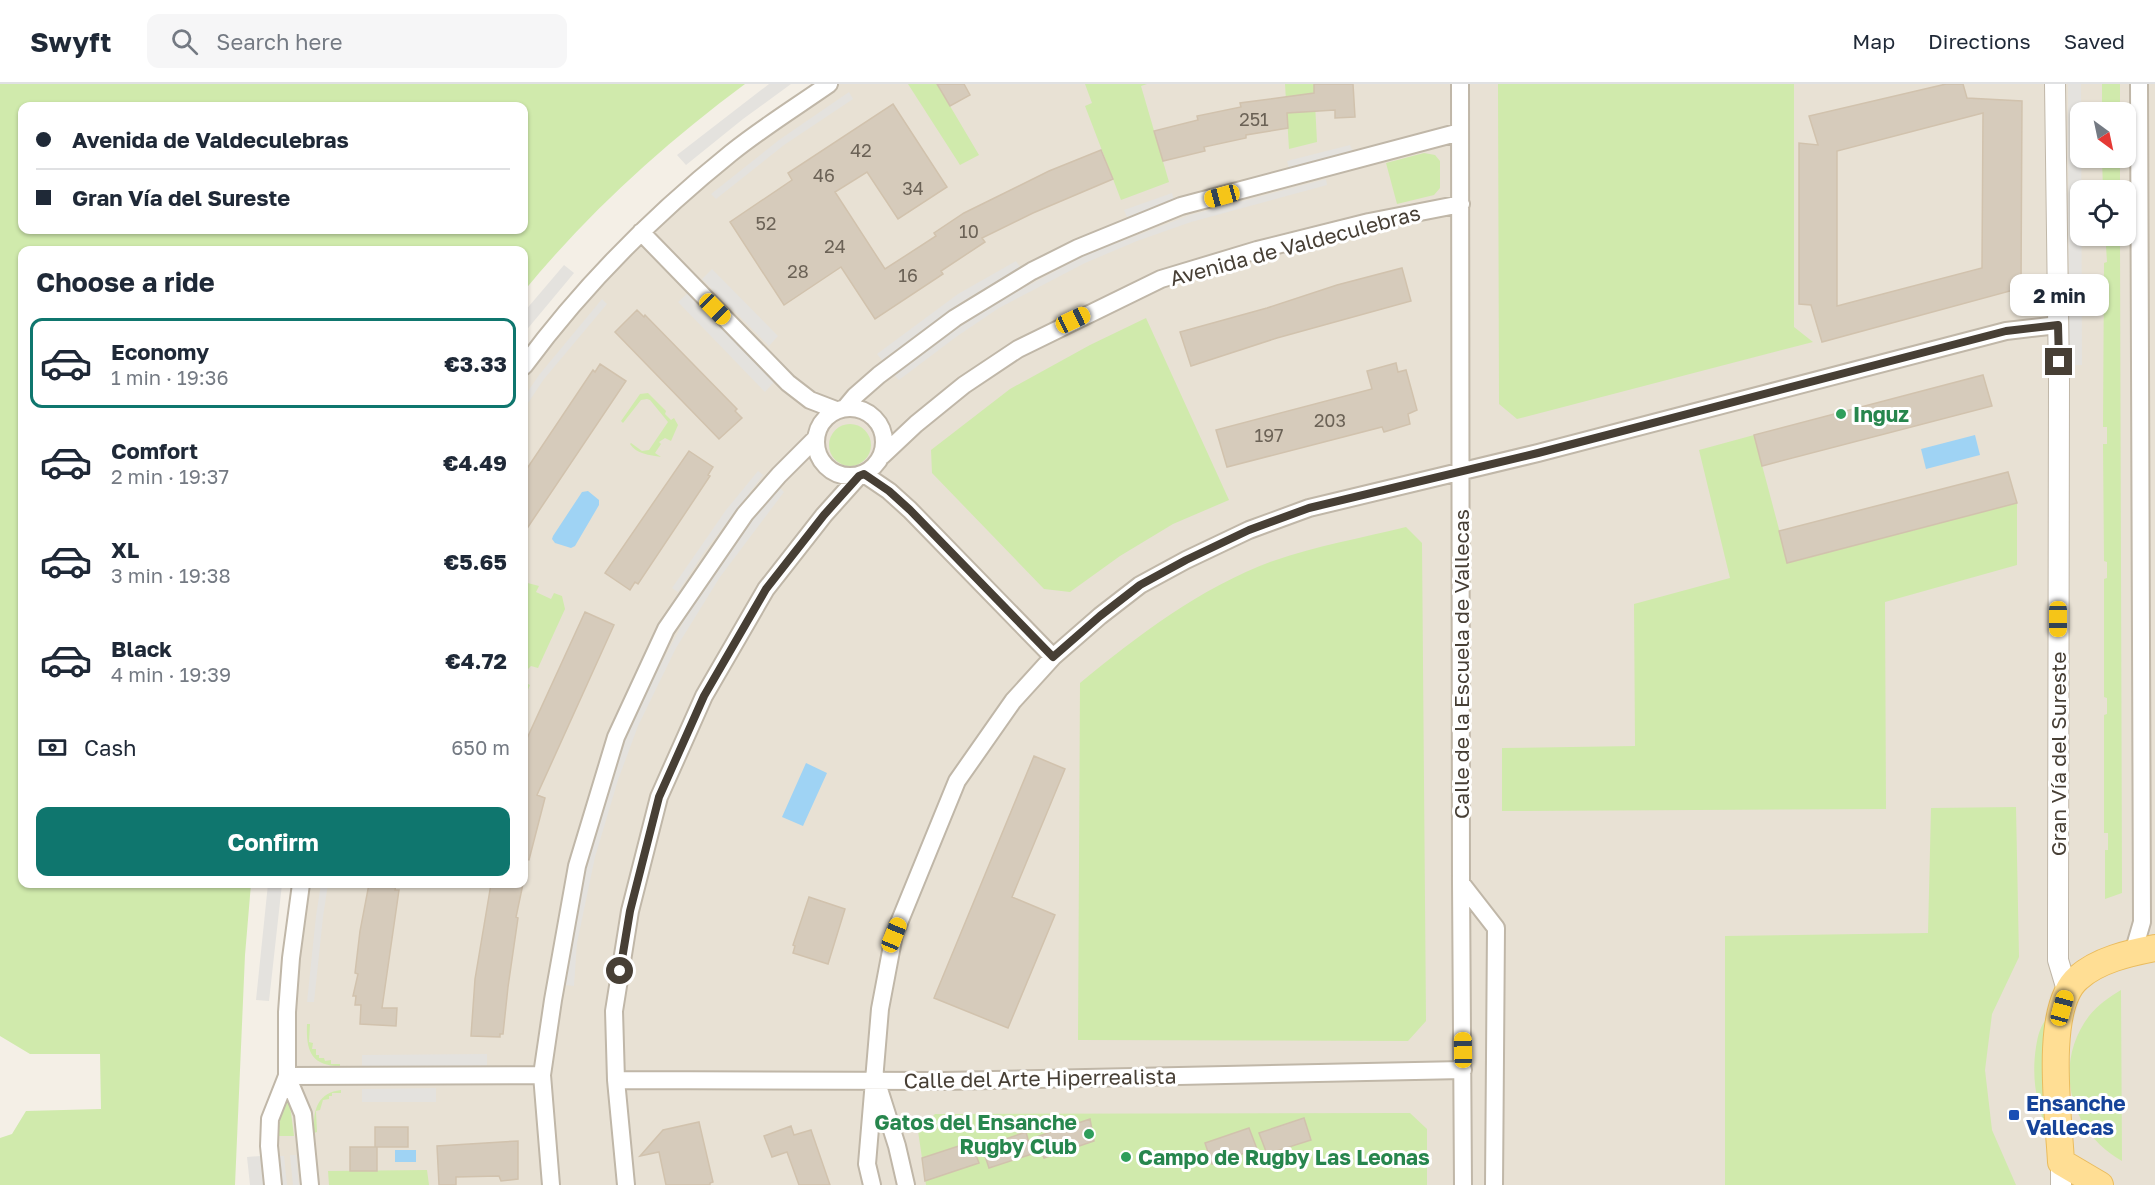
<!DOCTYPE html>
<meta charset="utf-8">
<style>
:root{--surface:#fff;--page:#f6f6f7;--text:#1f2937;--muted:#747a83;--line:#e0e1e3;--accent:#0f766e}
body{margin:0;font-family:"Golos Text",sans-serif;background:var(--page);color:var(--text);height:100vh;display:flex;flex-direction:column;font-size:22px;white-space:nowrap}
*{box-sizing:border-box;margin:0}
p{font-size:20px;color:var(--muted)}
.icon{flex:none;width:33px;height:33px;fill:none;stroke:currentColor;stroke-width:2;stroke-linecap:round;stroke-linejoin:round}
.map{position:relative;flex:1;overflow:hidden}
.panel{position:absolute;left:18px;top:162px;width:510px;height:642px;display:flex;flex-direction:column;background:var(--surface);border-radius:12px;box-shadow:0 2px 4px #0004}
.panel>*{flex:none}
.guide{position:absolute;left:18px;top:18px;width:510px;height:132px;border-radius:12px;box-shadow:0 2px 4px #0004;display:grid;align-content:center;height:132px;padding:0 18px;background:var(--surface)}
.needle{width:39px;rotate:147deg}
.buttons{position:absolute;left:2070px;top:18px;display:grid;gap:12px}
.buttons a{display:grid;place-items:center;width:66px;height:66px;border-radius:12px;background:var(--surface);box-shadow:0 2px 4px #0004;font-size:30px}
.end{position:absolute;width:27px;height:27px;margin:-14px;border:8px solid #473f35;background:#fff;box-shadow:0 0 0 3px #fff}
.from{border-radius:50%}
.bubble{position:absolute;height:42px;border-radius:12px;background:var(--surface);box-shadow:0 2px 4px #0004;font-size:20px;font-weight:700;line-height:42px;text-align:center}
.car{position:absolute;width:18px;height:36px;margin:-18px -9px;border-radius:8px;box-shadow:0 0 4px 2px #0007;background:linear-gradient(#f5c518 24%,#345 0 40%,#f5c518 0 76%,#345 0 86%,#f5c518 0)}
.guide b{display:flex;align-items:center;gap:21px;height:57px;font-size:22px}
.guide b+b{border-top:2px solid var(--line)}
.guide i{width:15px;height:15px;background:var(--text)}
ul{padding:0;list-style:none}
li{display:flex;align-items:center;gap:18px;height:90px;margin:0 12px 9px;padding:0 6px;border:3px solid transparent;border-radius:12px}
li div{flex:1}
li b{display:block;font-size:22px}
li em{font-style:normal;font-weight:700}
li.active{border-color:var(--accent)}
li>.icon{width:54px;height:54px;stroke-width:1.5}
h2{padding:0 18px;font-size:27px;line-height:72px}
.pay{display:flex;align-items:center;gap:15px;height:66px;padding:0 18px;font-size:22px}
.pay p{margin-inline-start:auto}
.primary-button{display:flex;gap:12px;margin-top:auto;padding:12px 18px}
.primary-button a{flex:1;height:69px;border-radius:12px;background:var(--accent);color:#fff;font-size:24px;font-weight:700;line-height:69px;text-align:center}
header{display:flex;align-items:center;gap:36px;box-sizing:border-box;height:84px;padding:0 30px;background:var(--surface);border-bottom:2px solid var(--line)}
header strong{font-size:28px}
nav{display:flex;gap:33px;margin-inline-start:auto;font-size:21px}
.search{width:420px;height:54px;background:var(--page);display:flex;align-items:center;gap:15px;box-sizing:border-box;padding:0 21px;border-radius:12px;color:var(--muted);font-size:22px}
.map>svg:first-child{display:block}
.residential{fill:#e8e1d4;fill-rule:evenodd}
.green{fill:#d0eaac;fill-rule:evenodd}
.parking{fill:#e4e2de}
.water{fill:#9fd3f4}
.building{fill:#d6cbbb;stroke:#d1c2ad;stroke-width:1.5;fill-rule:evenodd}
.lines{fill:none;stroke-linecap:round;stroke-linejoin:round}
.minor-casing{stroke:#c0b7a8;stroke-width:20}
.tertiary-casing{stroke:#c0b7a8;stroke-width:22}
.primary-casing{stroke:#eabc5e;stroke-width:28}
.minor{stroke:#fff;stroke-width:16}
.tertiary{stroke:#fff;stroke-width:20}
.primary{stroke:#ffde94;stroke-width:26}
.route{stroke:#473f35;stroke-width:8}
.leisure-dot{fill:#2e9e5b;stroke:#fff;stroke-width:2}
.transit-dot{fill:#1a4fb4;stroke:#fff;stroke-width:2}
.labels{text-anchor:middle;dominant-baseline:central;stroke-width:6;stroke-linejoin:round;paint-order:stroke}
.number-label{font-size:18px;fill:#6b6256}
.street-label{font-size:21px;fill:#473f35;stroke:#fff}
.leisure-label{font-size:21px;font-weight:bold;fill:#27864d;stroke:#fff;text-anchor:start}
.transit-label{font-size:21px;font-weight:bold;fill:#164399;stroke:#fff;text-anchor:start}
</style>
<header>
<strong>Swyft</strong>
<div class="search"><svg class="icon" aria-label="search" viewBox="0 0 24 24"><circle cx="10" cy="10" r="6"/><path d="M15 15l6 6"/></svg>Search here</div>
<nav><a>Map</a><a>Directions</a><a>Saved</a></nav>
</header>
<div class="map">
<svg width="2155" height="1101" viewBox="0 0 2155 1101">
<rect width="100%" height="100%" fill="#f4efe6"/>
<path class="residential" d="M829,0h1326v1101h-1882l-4,-39 18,-70 14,-192h223v-518l117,-134zM2080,28h46v46h-46zM2080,106h46v46h-46z"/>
<path class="green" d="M0,0h745c-82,61 -157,129 -221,207v-41h-502v634h229l-6,71 -10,230h-235v-47l12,-4 14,-23 75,-2 -1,-55h-70l-30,-18zM22,22h502v124h-502z
M908,0h29l42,71 -19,10z
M1085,0h62l-6,2 28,96 -48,18 -36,-94 7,-3z
M1285,0h29l3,58 -28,7z
M1498,0h296v243l19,15 -296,77 -18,-15z
M2102,0h18v28h-14v-2h-4z
M1424,69l11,2 5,6v27l-6,7 -37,9 -11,-41z
M2102,74h18v32h-17z
M2103,152h17l2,657 -17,6v-49h3v-17h-4v-118l3,-1v-16l-3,-1v-118l3,-1v-16l-3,-1 -1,-117h4v-17h-4l1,-164 3,-1 -1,-16h-3z
M1146,234l83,182 -56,24 -53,32 -50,36 -26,-3 -112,-116 -1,-23 79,-61 80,-44z
M648,309l18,18 -1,3 6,6 3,-2 4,7 -7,16 -6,-3 -6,4 2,2 -6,9 6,4c-11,-2 -25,-3 -31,-13l1,-1 11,8 7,-1 19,-28 -18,-22 -3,-1 -6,1 -18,23 -2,-2 19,-27z
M829 361a21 21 0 1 1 42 0a21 21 0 1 1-42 0Z
M1754,351l34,128 229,-60v62l-132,37 1,207 -384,2v-63l133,-2 -1,-142 96,-26 -31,-128z
M1406,443l16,16 4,478 -18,20 -330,-1 2,-357c59,-48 120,-95 193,-122 42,-15 89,-23 133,-34z
M524,498l15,4 -3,6 15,7 3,-6 8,3 3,13 -27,59 -7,-2 -5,5 2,2 -4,9 6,3 -6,14z
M2016,723l3,150 -27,57 -7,56 7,60 24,55h-291v-249l203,-3 3,-125z
M2121,906l1,171c-52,-29 -70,-96 -33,-145 9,-11 20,-19 32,-26z
M2048,933l2,121c-13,-31 -19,-58 -14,-91 2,-12 4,-21 12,-30z
M307,940h3l-1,18 4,1 -1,6h4v6h3v3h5l1,3 6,-1v4h9v2c-30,0 -34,-17 -33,-42z
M341,1006v3h-9v3h-3v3l-6,1 -3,10 -4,1 1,21 -3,1c-1,-21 2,-40 27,-43z
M289,1013l5,39h-16l4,-37z
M1410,1029l17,16v56h-501l-8,-54 17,-17z
M427,1086l2,15h-100l-1,-14z"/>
<path class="parking" d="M769,0h22l-48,35 -57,46 -9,-10z
M2068,0h13l1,281h-13z
M849,8l4,7 -69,46 -68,54 -5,-5 68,-54z
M1350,61l3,6 -64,17 -2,-7z
M1326,95l1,6 -136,37 -54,19 -52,22 -86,45 -43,29 -57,43 -5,-5 58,-43 44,-29 87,-47 107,-41z
M1172,109l2,7 -47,17 -3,-7z
M1016,177l4,6 -57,34 -81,59 -5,-6 81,-60z
M564,181l10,8 -50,60v-21z
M712,185l66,67 -9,10 -67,-67z
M688,209l86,89 -9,10 -87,-90z
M602,215l5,5 -63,75 -20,30v-12l15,-22z
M758,387l5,4 -58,76 -27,41 -6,-4 54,-78z
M779,403l5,5 -64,85 -44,71 -38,78 -20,54 -23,77 -18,86 -3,43 -9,-1 5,-43 18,-87 24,-78 20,-55 20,-41 36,-68 51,-77z
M268,800h14l-13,117 -13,-1z
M321,800h7l-5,33 -9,85h-7l9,-86z
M487,970v14l-125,-1v-12z
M436,1004v14h-74v-13z
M290,1071h6l3,30h-6z
M261,1072l2,29h-13l-3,-28z
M278,1072h6l3,29h-6z"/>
<path class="water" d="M1975,351l5,20 -54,14 -5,-20z
M588,407l11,9v5l-24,41 -4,2 -16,-5 -3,-4 1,-3 29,-44z
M806,679l21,10 -24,53 -21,-9z
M395,1066h21v12h-21z"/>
<path class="building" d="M937,0h27l6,11 -20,11z
M1314,0h39l2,33 -20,1v-8l-48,3 1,15 -42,7v3l-42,9 1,4 -42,10 -9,-30 44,-11 -1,-4 44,-9 -1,-4 74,-10z
M1946,0h17l4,14 55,3 -1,187 -199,54 -11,-37 -12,-1v-161l19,2 -9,-29zM1983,29l-1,155 -145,38v-155z
M893,20l54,83 -49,32 -31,-47 -32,20 50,77 51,-33 -2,-3 30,-20 85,-42 52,-21 12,29 -80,34 -51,25 3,4 -44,29 2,3 -68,45 -34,-52 -57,38 -54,-83 62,-42 -4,-7z
M1402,184l9,33 -134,37 -86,28 -11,-34 87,-24 70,-23z
M637,226l7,7 1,-2 92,94 -2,2 7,7 -23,21 -104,-107z
M1396,279l2,9 8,-2 11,40 -9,4 2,10 -26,8 -2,-5 -155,40 -11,-37 156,-41 -5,-18z
M600,280l26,17 -102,152v-60l69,-103 2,2z
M1983,291l9,31 -230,60 -8,-31z
M689,367l24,16 -5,8 2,1 -72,108 -3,-2 -5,8 -25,-17z
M2008,388l9,31 -230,60 -8,-32z
M585,528l29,13 -77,170 8,3 -16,62 -5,-1v-114z
M1034,672l31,13 -53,128 43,18 -47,113 -74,-30z
M369,800h27l-1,6h4l-17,118h15l-1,18 -36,-2 1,-19h-6l1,-9h-3l5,-22 -3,-1 5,-42z
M491,800h32l-7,33 2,1 -10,69 -5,47h-3v3l-29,-1 4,-57z
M809,813l36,12 -17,55 -35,-11 2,-7 -2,-1z
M1304,1034l7,22 -44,14 -8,-21z
M1090,1035l4,22 -50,17 -8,-21z
M699,1038l14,60 -3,1v2h-44l-7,-33 -19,4 23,-26z
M791,1042l3,9 17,-5 19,55h-31l-12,-33 -15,5 -8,-21z
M375,1043h33v20h-33z
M1249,1044l8,21 -45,15 -7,-21z
M1026,1048l6,22 -43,14 -7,-21z
M518,1057v38l-17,2 -2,-5 -43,1v8h-17l-2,-39z
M971,1058l8,21 -54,18 -3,-23z
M350,1063h27v24h-27z"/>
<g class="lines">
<g class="minor-casing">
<path id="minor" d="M1460,0l1,799 2,302
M641,148l147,151 22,17 26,10
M524,282c59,-80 130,-151 207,-213 31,-25 65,-46 98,-69
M816 358a34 34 0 1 1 68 0a34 34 0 1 1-68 0Z
M845,324l10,-12 24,-21 76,-57 77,-47 46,-23 103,-42 279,-74
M882,372l34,-32 48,-39 54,-36 143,-70 96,-29 112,-28 92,-18
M864,390l25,17 21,19 143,147
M1461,799l35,45 -2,257
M2133,869l9,-31 -3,-838
M287,992l255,-1
M287,992l16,38 7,71
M616,996l327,1 520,-11
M878,1002l19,60 9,39
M273,1101l-4,-39 1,-27 17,-43v-64l4,-54 10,-74
M551,1101l-9,-110 11,-75 24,-134 39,-129 50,-108 79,-115 34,-39 37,-37
M626,1101l-10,-105 -2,-69 16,-100 29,-114 45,-101 62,-107 58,-74 35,-39
M872,1101l-5,-21 13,-155 14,-74 63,-154 56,-80 40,-44 47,-41 40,-31 46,-25 63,-30 60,-22 229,-55 468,-122 52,-6"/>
</g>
<g class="tertiary-casing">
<path id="tertiary" d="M2055,0l4,297 -1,548v31l9,30
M2061,1101v-23"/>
</g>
<g class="primary-casing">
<path id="primary" d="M2100,1101l-39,-23c-2,-43 -18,-154 17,-184 20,-18 51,-25 77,-30"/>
</g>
<use href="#minor" class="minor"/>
<use href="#tertiary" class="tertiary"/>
<use href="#primary" class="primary"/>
</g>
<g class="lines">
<path class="route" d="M620,887l10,-60 29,-114 45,-101 62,-107 58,-74 35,-39 5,-2 25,17 21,19 143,147 47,-41 40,-31 46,-25 63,-30 60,-22 229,-55 468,-122 52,-6 1,37"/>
</g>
<g class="leisure-dot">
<circle cx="1841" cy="330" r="6"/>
<circle cx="1089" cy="1050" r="6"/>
<circle cx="1126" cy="1073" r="6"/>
</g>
<rect class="transit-dot" x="2008" y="1025" width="12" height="12" rx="3"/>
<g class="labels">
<g class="number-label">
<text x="1254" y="35">251</text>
<text x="861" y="66">42</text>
<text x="824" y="91">46</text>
<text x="913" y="104">34</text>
<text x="766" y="139">52</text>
<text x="969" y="147">10</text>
<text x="835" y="162">24</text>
<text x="798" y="187">28</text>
<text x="908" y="191">16</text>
<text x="1330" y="336">203</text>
<text x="1269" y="351">197</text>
</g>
<g class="street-label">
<text transform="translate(1295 161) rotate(-15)">Avenida de Valdeculebras</text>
<text transform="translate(1461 580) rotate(-90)">Calle de la Escuela de Vallecas</text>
<text transform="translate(2058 670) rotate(-90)">Gran Vía del Sureste</text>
<text transform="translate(1040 994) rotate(-1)">Calle del Arte Hiperrealista</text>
</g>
<g class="leisure-label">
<text x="1853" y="330">Inguz</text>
<text x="1077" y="1038" text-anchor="end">Gatos del Ensanche<tspan x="1077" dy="24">Rugby Club</tspan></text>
<text x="1138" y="1073">Campo de Rugby Las Leonas</text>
</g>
<g class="transit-label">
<text x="2026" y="1019">Ensanche<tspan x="2026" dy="24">Vallecas</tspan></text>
</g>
</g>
</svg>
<div class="buttons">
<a><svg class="needle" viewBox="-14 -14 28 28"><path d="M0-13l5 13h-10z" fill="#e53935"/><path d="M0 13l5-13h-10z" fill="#747a83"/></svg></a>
<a><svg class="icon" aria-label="locate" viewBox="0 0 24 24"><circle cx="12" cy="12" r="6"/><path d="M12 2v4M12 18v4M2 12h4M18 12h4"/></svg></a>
</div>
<i class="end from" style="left:620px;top:887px"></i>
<i class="end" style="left:2059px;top:278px"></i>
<div class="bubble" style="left:2010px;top:190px;width:99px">2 min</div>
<i class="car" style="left:1222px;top:112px;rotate:255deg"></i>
<i class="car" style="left:715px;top:225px;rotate:135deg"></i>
<i class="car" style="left:1073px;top:236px;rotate:65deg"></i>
<i class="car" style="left:2058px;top:535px;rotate:180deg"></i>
<i class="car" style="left:894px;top:851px;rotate:22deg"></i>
<i class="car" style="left:2062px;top:924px;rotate:15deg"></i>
<i class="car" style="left:1463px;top:966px;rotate:359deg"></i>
<div class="guide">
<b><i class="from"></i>Avenida de Valdeculebras</b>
<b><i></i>Gran Vía del Sureste</b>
</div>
<section class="panel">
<h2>Choose a ride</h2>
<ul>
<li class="active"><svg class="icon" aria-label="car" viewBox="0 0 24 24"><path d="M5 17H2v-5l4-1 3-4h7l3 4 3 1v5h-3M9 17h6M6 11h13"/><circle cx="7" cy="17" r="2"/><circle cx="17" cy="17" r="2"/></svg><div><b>Economy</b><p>1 min · 19:36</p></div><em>€3.33</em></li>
<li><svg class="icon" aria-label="car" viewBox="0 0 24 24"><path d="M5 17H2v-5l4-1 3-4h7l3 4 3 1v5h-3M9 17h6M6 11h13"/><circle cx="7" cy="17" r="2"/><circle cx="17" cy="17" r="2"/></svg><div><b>Comfort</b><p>2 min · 19:37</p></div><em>€4.49</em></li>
<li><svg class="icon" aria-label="car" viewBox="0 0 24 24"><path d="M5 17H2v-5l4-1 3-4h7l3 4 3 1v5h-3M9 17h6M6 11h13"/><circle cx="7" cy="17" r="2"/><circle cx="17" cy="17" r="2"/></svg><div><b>XL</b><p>3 min · 19:38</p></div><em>€5.65</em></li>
<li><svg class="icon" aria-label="car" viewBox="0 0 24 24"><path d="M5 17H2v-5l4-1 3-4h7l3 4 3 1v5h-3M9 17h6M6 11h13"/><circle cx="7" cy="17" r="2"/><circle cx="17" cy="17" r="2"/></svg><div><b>Black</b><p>4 min · 19:39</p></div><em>€4.72</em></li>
</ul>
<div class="pay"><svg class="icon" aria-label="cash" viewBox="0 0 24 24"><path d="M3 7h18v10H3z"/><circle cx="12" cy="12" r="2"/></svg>Cash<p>650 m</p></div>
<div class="primary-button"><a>Confirm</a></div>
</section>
</div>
